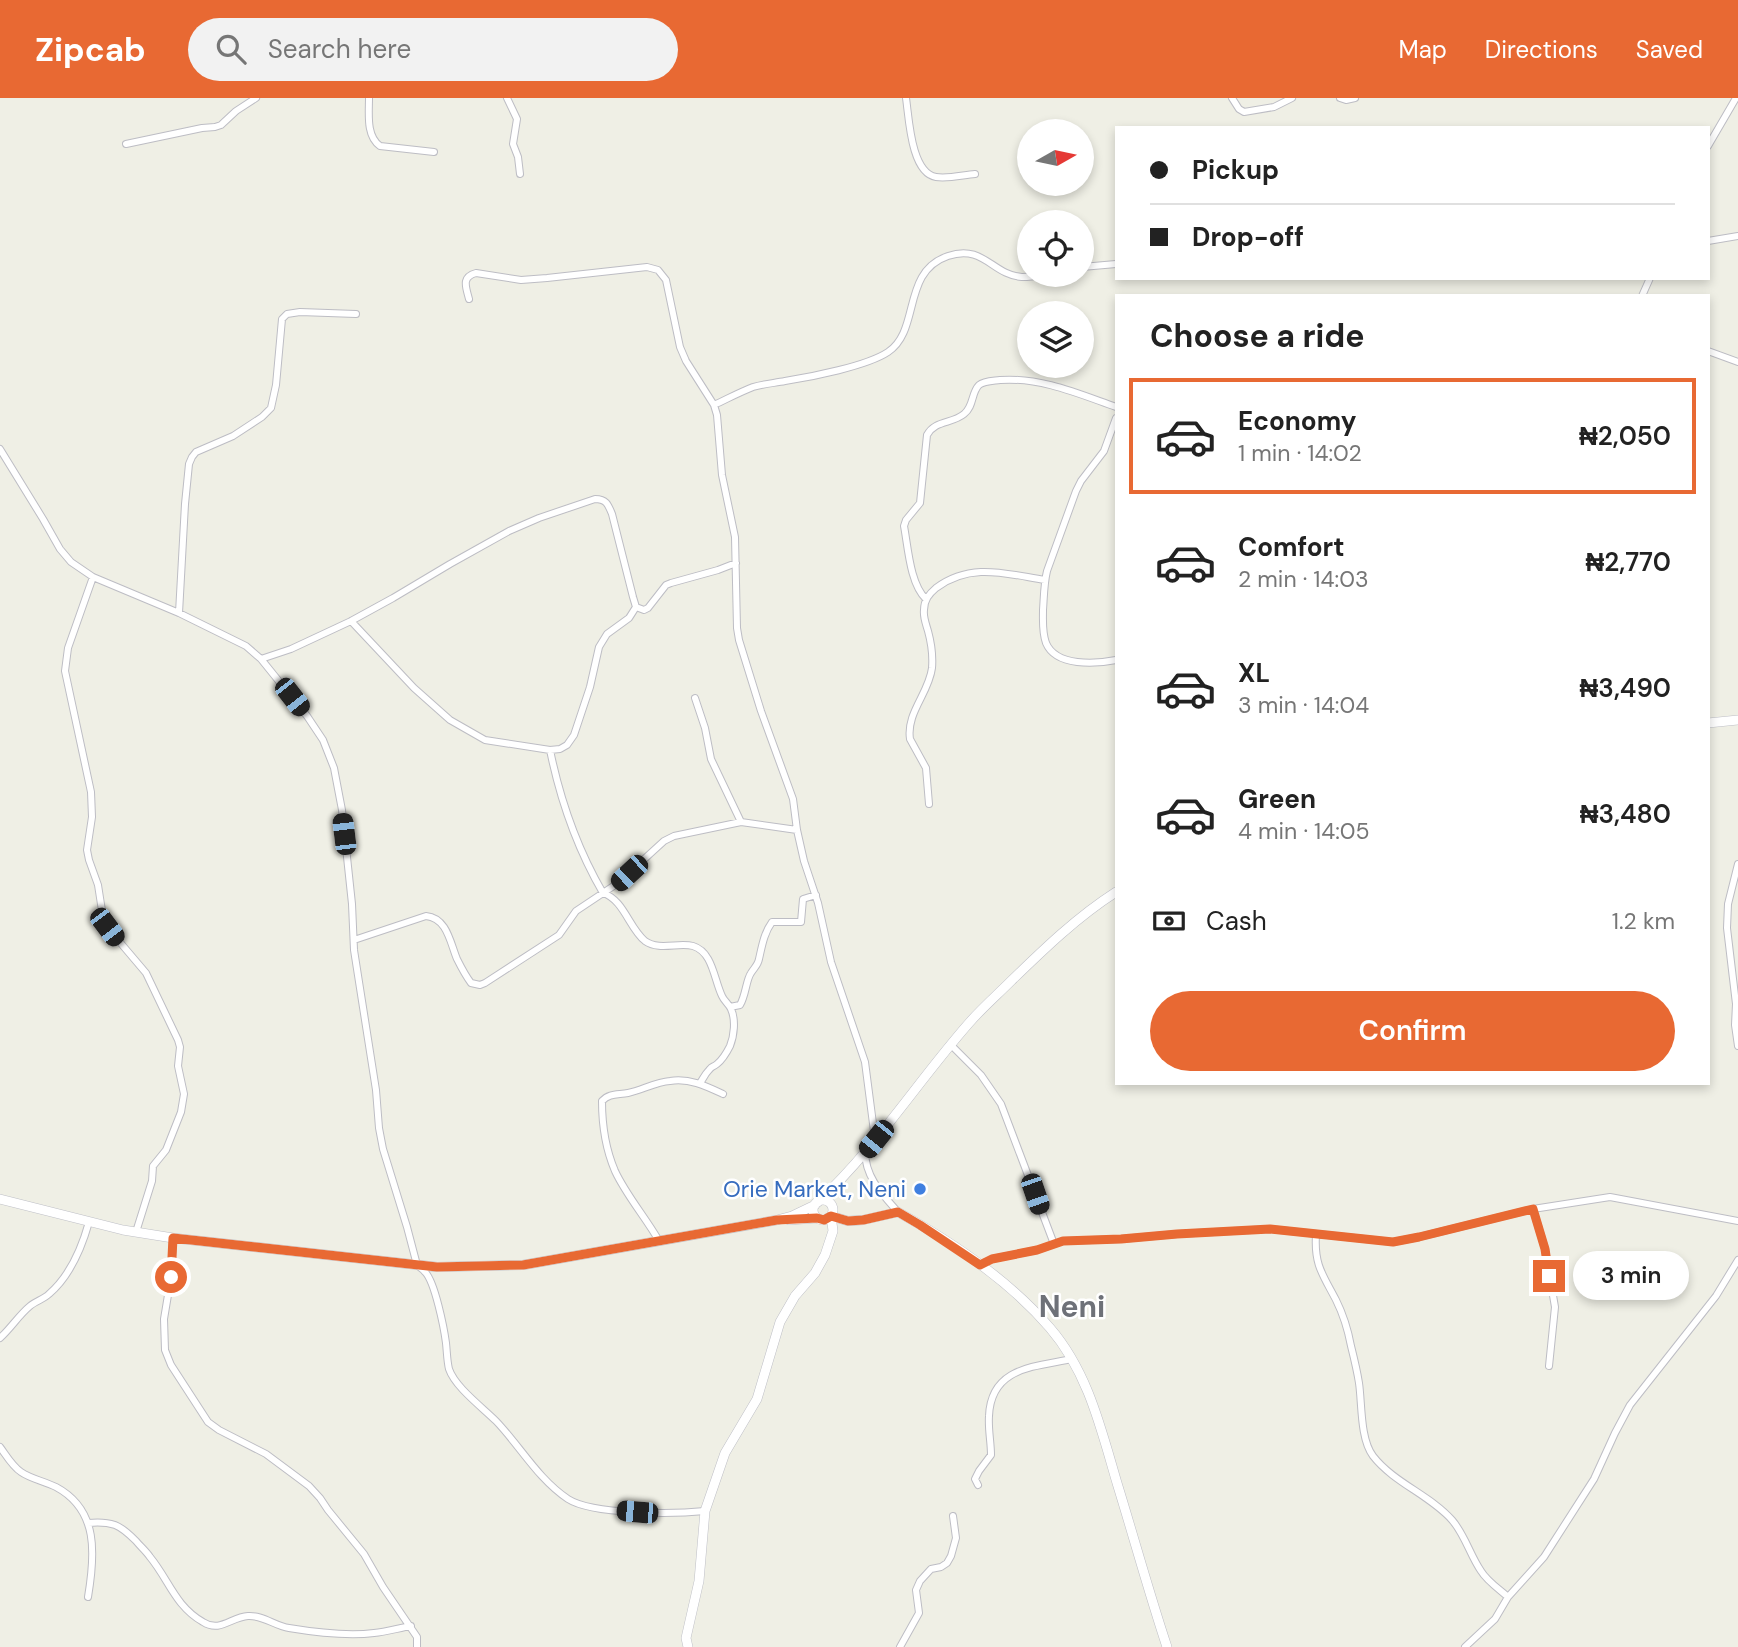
<!DOCTYPE html>
<meta charset="utf-8">
<style>
:root{--surface:#fff;--page:#f2f2f2;--text:#222;--muted:#767676;--line:#e0e0e0;--accent:#e86933}
body{margin:0;font-family:"DM Sans",sans-serif;background:var(--page);color:var(--text);height:100vh;display:flex;flex-direction:column;font-size:26px;white-space:nowrap}
*{box-sizing:border-box;margin:0}
p{font-size:23px;color:var(--muted)}
.icon{flex:none;width:38px;height:38px;fill:none;stroke:currentColor;stroke-width:2;stroke-linecap:round;stroke-linejoin:round}
.map{position:relative;flex:1;overflow:hidden}
.sheet{position:absolute;left:1115px;top:196px;width:595px;height:791px;display:flex;flex-direction:column;background:var(--surface);border-radius:0px;box-shadow:0 4px 10px #0003}
.sheet>*{flex:none}
.banner{position:absolute;left:1115px;top:28px;width:595px;height:154px;border-radius:0px;box-shadow:0 4px 10px #0003;display:grid;align-content:center;height:154px;padding:0 35px;background:var(--surface)}
.needle{width:46px;rotate:81deg}
.controls{position:absolute;left:1017px;top:21px;display:grid;gap:14px}
.controls a{display:grid;place-items:center;width:77px;height:77px;border-radius:50%;background:var(--surface);box-shadow:0 4px 10px #0003;font-size:35px}
.end{position:absolute;width:32px;height:32px;margin:-16px;border:9px solid #e86933;background:#fff;box-shadow:0 0 0 4px #fff}
.from{border-radius:50%}
.bubble{position:absolute;height:49px;border-radius:24px;background:var(--surface);box-shadow:0 4px 10px #0003;font-size:23px;font-weight:600;line-height:49px;text-align:center}
.car{position:absolute;width:21px;height:42px;margin:-21px -10px;border-radius:9px;box-shadow:0 0 5px 2px #0007;background:linear-gradient(#222 24%,#8ab4d8 0 40%,#222 0 76%,#8ab4d8 0 86%,#222 0)}
.banner b{display:flex;align-items:center;gap:24px;height:66px;font-size:26px}
.banner b+b{border-top:2px solid var(--line)}
.banner i{width:18px;height:18px;background:var(--text)}
ul{padding:0;list-style:none}
li{display:flex;align-items:center;gap:21px;height:116px;margin:0 14px 10px;padding:0 21px;border:4px solid transparent;border-radius:0px}
li div{flex:1}
li b{display:block;font-size:26px}
li em{font-style:normal;font-weight:600}
li.selected{border-color:var(--accent)}
li>.icon{width:63px;height:63px;stroke-width:1.5}
h2{padding:0 35px;font-size:32px;line-height:84px}
.pay{display:flex;align-items:center;gap:18px;height:77px;padding:0 35px;font-size:26px}
.pay p{margin-inline-start:auto}
.button{display:flex;gap:14px;margin-top:auto;padding:14px 35px}
.button a{flex:1;height:80px;border-radius:42px;background:var(--accent);color:#fff;font-size:28px;font-weight:600;line-height:80px;text-align:center}
header{display:flex;align-items:center;gap:42px;box-sizing:border-box;height:98px;padding:0 35px;background:var(--accent);color:#fff}
header strong{font-size:33px}
nav{display:flex;gap:38px;margin-inline-start:auto;font-size:24px}
.search{width:490px;height:63px;background:var(--page);display:flex;align-items:center;gap:18px;box-sizing:border-box;padding:0 24px;border-radius:38px;color:var(--muted);font-size:26px}
.map>svg:first-child{display:block}
.lines{fill:none;stroke-linecap:round;stroke-linejoin:round}
.street-casing{stroke:#bdbdc4;stroke-width:8}
.secondary-casing{stroke:#bebfc6;stroke-width:10}
.street{stroke:#fff;stroke-width:6}
.secondary{stroke:#fff;stroke-width:9}
.route{stroke:#e86933;stroke-width:9}
.shop-dot{fill:#3f7fe0;stroke:#fff;stroke-width:2.5}
.labels{text-anchor:middle;dominant-baseline:central;stroke-width:5;stroke-linejoin:round;paint-order:stroke}
.shop-label{font-size:23px;fill:#366cbe;stroke:#fff;text-anchor:end}
.district-label{font-size:30px;font-weight:bold;fill:#6e7178;stroke:#fff}
</style>
<header>
<strong>Zipcab</strong>
<div class="search"><svg class="icon" aria-label="search" viewBox="0 0 24 24"><circle cx="10" cy="10" r="6"/><path d="M15 15l6 6"/></svg>Search here</div>
<nav><a>Map</a><a>Directions</a><a>Saved</a></nav>
</header>
<div class="map">
<svg width="1738" height="1549" viewBox="0 0 1738 1549">
<rect width="100%" height="100%" fill="#efefe5"/>
<g class="lines">
<g class="street-casing">
<path id="street" d="M369,0c0,16 -3,38 11,48l54,6
M507,0l10,21 -4,25 5,13 2,17
M906,0c3,20 5,75 30,79 12,2 27,-2 39,-3
M1232,0l7,11 5,3 30,-5 18,-9
M1340,0l6,2 9,-2
M126,46l76,-16 13,-1 6,-2 15,-14 20,-13
M1708,48l28,-48
M1708,143l30,-5
M1082,169l34,-3
M1642,198l8,-18
M469,201c-3,-12 -8,-22 7,-26l45,7 26,-2 100,-11 11,3 8,10 14,67 6,14 28,44 3,10 5,60 13,62 2,91 2,12 22,71 32,88 4,31 7,31 14,42 13,59 34,100 10,77
M1708,253l30,11
M714,307c13,-6 26,-13 39,-18 10,-3 22,-4 32,-6 26,-4 82,-15 103,-29 33,-22 13,-80 60,-96 36,-12 44,19 74,21 7,0 15,-1 21,-2
M1116,320l-12,33 -23,30 -5,10 -29,80c-3,12 -3,25 -4,39 0,11 -1,22 3,33 10,24 50,21 70,17
M0,351l43,70 17,30 11,13 22,15 86,36 67,33 15,13 46,57 16,24 11,28 8,42 10,94 2,46 22,140 3,38 4,21 24,78 10,38c2,2 6,4 8,7 10,10 19,56 21,71 1,9 1,18 3,26 6,18 33,38 47,52 24,25 42,58 72,78 25,16 106,15 137,12
M93,479l-25,71 -3,23 26,121 1,25 -5,33 2,10 9,25 5,32 4,10 39,46 32,67 2,7 -2,19 6,28 -3,18 -15,38 -13,16 -1,15 -16,51
M926,501c-16,-15 -18,-52 -22,-73l2,-6 14,-17 7,-68c8,-15 25,-11 37,-21 10,-8 7,-21 15,-29 5,-4 14,-4 21,-5 41,-3 79,14 116,27
M179,515l6,-109 4,-40 3,-7 4,-5 37,-16 29,-19 9,-9 5,-23 6,-66 5,-5 13,-2 56,2
M351,523l63,67 36,32 35,20 65,10 10,-1 7,-4 7,-10 16,-48 9,-40 8,-13 22,-16 7,-11
M261,561l30,-10 60,-28 42,-23 57,-34 59,-33 30,-13 56,-19c11,0 13,5 17,15l21,83 3,10 8,3 4,-2 18,-23 5,-2 47,-13 18,-7
M695,600l10,30 6,31 30,63
M550,652c10,49 28,100 53,143 21,7 26,35 42,48 14,10 34,1 48,5 20,6 21,34 29,50 2,5 7,8 9,13 5,11 3,27 -1,37 -3,6 -8,14 -13,18 -5,4 -4,1 -8,6 -4,4 -6,9 -9,13
M929,706l-3,-36 -16,-29c-4,-26 19,-46 22,-71 1,-12 -1,-26 -4,-37 -2,-7 -5,-14 -4,-21 0,-10 5,-16 12,-22 35,-26 70,-14 109,-8
M1738,766l-10,40 -1,24 9,76 -1,21 3,21
M354,842l72,-24c21,2 24,26 31,43 4,8 8,16 14,24l9,2 5,-2 74,-48 17,-24 42,-28 46,-42 10,-5 67,-14 56,8
M730,909l10,-2c6,-10 6,-25 11,-32 3,-5 7,-8 8,-14 3,-13 5,-26 13,-37h29l2,-23 13,-4
M951,947l30,30 20,29 53,140
M865,1053c0,26 17,43 33,61
M1533,1111l12,40 10,58 -6,59
M1316,1137c-2,30 7,40 20,65 7,14 12,30 15,46 3,12 6,24 8,37 3,20 1,56 14,73 21,27 57,39 79,64 13,15 18,35 29,51 6,10 18,18 27,26
M173,1140l-2,39 -7,42 1,31 6,15 37,57 11,8 47,24 43,32 11,12 8,12 36,44 19,33 34,50v10
M659,1143c-13,-23 -33,-46 -44,-70 -9,-21 -13,-48 -13,-70 7,-8 16,-6 26,-8 14,-3 28,-11 42,-12 20,-3 36,5 53,13
M980,1167l12,-6 45,-9 26,-9 58,-2 56,-5 93,-5 123,13 26,-5 114,-28 77,-12 128,24
M0,1240c11,-10 19,-23 30,-32 6,-5 14,-7 19,-12 21,-18 33,-47 40,-72
M0,1349c6,8 12,19 21,25 10,7 23,9 35,15 43,23 39,68 32,110
M978,1387l-3,-6 4,-8 12,-16c0,-13 -3,-26 -2,-39 2,-49 45,-49 83,-57
M88,1425c9,-1 18,-1 27,2 8,3 15,10 21,16 4,5 10,10 14,16 19,23 25,49 53,65 17,11 28,-5 45,-6 15,-1 27,10 41,12 24,4 61,8 85,5 12,-1 25,-5 37,-7
M900,1549l19,-34 -3,-23 4,-9 11,-12 10,-2 6,-4 4,-7 5,-18 -3,-22
M1465,1549l30,-28 13,-22 36,-40 50,-78 21,-46 15,-28 86,-109 22,-36"/>
</g>
<g class="secondary-casing">
<path id="secondary" d="M1708,625l30,-3
M0,1101l123,31 50,8 264,29 86,-2 254,-45 15,-4 23,-11
M813 1112a10 10 0 1 1 20 0a10 10 0 1 1-20 0Z
M818,1104c57,-53 100,-121 151,-179 13,-15 28,-28 42,-42 33,-32 66,-64 105,-89
M831,1118l17,5 15,-1 35,-8c54,30 111,68 152,116 38,44 51,101 67,155 17,55 32,110 50,164
M789,1122l28,-2
M688,1549l-2,-9 13,-57 6,-70 20,-58 32,-54 23,-77 15,-26 20,-23 10,-18 8,-24 -1,-8 -4,-5"/>
</g>
<use href="#street" class="street"/>
<use href="#secondary" class="secondary"/>
</g>
<g class="lines">
<path class="route" d="M171,1179l2,-39 264,29 86,-2 254,-45 40,-2 7,2 7,-4 17,5 15,-1 35,-8 22,13 60,40 12,-6 45,-9 26,-9 58,-2 56,-5 93,-5 123,13 26,-5 114,-28 12,40 4,27"/>
</g>
<circle class="shop-dot" cx="920" cy="1091" r="7"/>
<g class="labels">
<g class="shop-label">
<text x="906" y="1091">Orie Market, Neni</text>
</g>
<g class="district-label">
<text x="1072" y="1208">Neni</text>
</g>
</g>
</svg>
<div class="controls">
<a><svg class="needle" viewBox="-14 -14 28 28"><path d="M0-13l5 13h-10z" fill="#e53935"/><path d="M0 13l5-13h-10z" fill="#767676"/></svg></a>
<a><svg class="icon" aria-label="locate" viewBox="0 0 24 24"><circle cx="12" cy="12" r="6"/><path d="M12 2v4M12 18v4M2 12h4M18 12h4"/></svg></a>
<a><svg class="icon" aria-label="layers" viewBox="0 0 24 24"><path d="M12 4l9 5-9 5-9-5zM3 14l9 5 9-5"/></svg></a>
</div>
<i class="end from" style="left:171px;top:1179px"></i>
<i class="end" style="left:1549px;top:1178px"></i>
<div class="bubble" style="left:1573px;top:1153px;width:116px">3 min</div>
<i class="car" style="left:292px;top:599px;rotate:142deg"></i>
<i class="car" style="left:344px;top:736px;rotate:353deg"></i>
<i class="car" style="left:629px;top:775px;rotate:227deg"></i>
<i class="car" style="left:107px;top:829px;rotate:143deg"></i>
<i class="car" style="left:876px;top:1041px;rotate:219deg"></i>
<i class="car" style="left:1035px;top:1096px;rotate:161deg"></i>
<i class="car" style="left:637px;top:1414px;rotate:275deg"></i>
<div class="banner">
<b><i class="from"></i>Pickup</b>
<b><i></i>Drop-off</b>
</div>
<section class="sheet">
<h2>Choose a ride</h2>
<ul>
<li class="selected"><svg class="icon" aria-label="car" viewBox="0 0 24 24"><path d="M5 17H2v-5l4-1 3-4h7l3 4 3 1v5h-3M9 17h6M6 11h13"/><circle cx="7" cy="17" r="2"/><circle cx="17" cy="17" r="2"/></svg><div><b>Economy</b><p>1 min · 14:02</p></div><em>₦2,050</em></li>
<li><svg class="icon" aria-label="car" viewBox="0 0 24 24"><path d="M5 17H2v-5l4-1 3-4h7l3 4 3 1v5h-3M9 17h6M6 11h13"/><circle cx="7" cy="17" r="2"/><circle cx="17" cy="17" r="2"/></svg><div><b>Comfort</b><p>2 min · 14:03</p></div><em>₦2,770</em></li>
<li><svg class="icon" aria-label="car" viewBox="0 0 24 24"><path d="M5 17H2v-5l4-1 3-4h7l3 4 3 1v5h-3M9 17h6M6 11h13"/><circle cx="7" cy="17" r="2"/><circle cx="17" cy="17" r="2"/></svg><div><b>XL</b><p>3 min · 14:04</p></div><em>₦3,490</em></li>
<li><svg class="icon" aria-label="car" viewBox="0 0 24 24"><path d="M5 17H2v-5l4-1 3-4h7l3 4 3 1v5h-3M9 17h6M6 11h13"/><circle cx="7" cy="17" r="2"/><circle cx="17" cy="17" r="2"/></svg><div><b>Green</b><p>4 min · 14:05</p></div><em>₦3,480</em></li>
</ul>
<div class="pay"><svg class="icon" aria-label="cash" viewBox="0 0 24 24"><path d="M3 7h18v10H3z"/><circle cx="12" cy="12" r="2"/></svg>Cash<p>1.2 km</p></div>
<div class="button"><a>Confirm</a></div>
</section>
</div>
